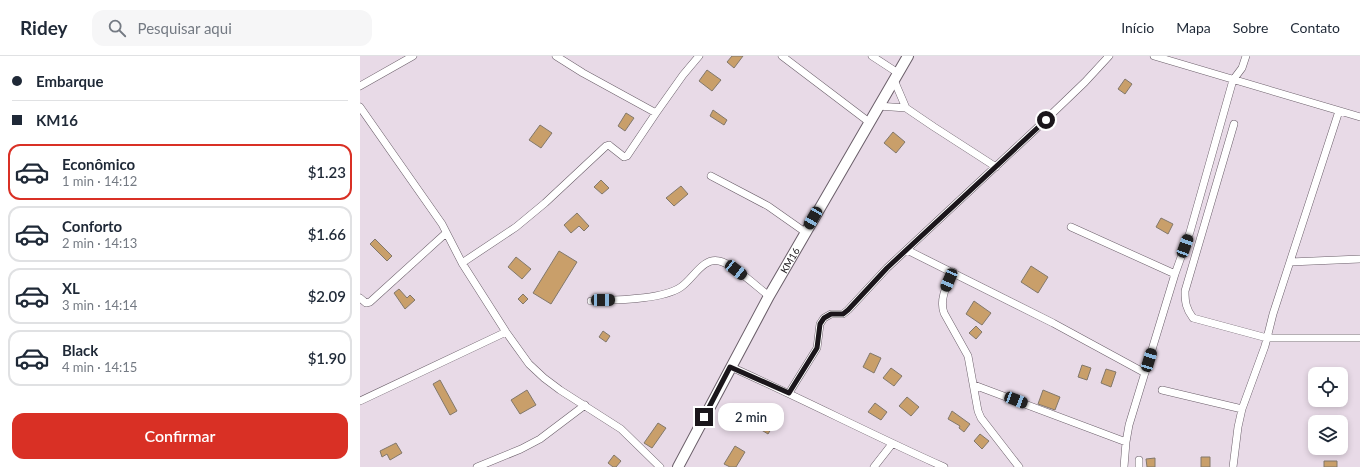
<!DOCTYPE html>
<html lang="pt">
<meta charset="utf-8">
<style>
:root{--surface:#fff;--page:#f6f6f7;--text:#1f2937;--muted:#747a83;--line:#e0e1e3;--accent:#d93025}
body{margin:0;font-family:Lato,sans-serif;background:var(--page);color:var(--text);height:100vh;display:flex;flex-direction:column;font-size:15px;white-space:nowrap}
*{box-sizing:border-box;margin:0}
p{font-size:13px;color:var(--muted)}
.icon{flex:none;width:22px;height:22px;fill:none;stroke:currentColor;stroke-width:2;stroke-linecap:round;stroke-linejoin:round}
.map{position:relative;flex:1;overflow:hidden}
.panel{display:flex;flex-direction:column;background:var(--surface);width:360px}
.panel>*{flex:none}
.banner{display:grid;align-content:center;height:88px;padding:0 12px;background:var(--surface)}
.controls{position:absolute;left:948px;top:311px;display:grid;gap:8px}
.controls a{display:grid;place-items:center;width:40px;height:40px;border-radius:8px;background:var(--surface);box-shadow:0 2px 6px #0003;font-size:20px}
.end{position:absolute;width:18px;height:18px;margin:-9px;border:5px solid #1b161b;background:#fff;box-shadow:0 0 0 2px #fff}
.from{border-radius:50%}
.bubble{position:absolute;height:28px;border-radius:12px;background:var(--surface);box-shadow:0 2px 6px #0003;font-size:13px;font-weight:600;line-height:28px;text-align:center}
.car{position:absolute;width:12px;height:24px;margin:-12px -6px;border-radius:5px;box-shadow:0 0 3px 1px #0007;background:linear-gradient(#222 24%,#8ab4d8 0 40%,#222 0 76%,#8ab4d8 0 86%,#222 0)}
.banner b{display:flex;align-items:center;gap:14px;height:38px;font-size:15px}
.banner b+b{border-top:1px solid var(--line)}
.banner i{width:10px;height:10px;background:var(--text)}
ul{padding:0;list-style:none}
li{display:flex;align-items:center;gap:12px;height:56px;margin:0 8px 6px;padding:0 4px;border:2px solid var(--line);border-radius:12px}
li div{flex:1}
li b{display:block;font-size:15px}
li em{font-style:normal;font-weight:600}
li.on{border-color:var(--accent)}
li>.icon{width:36px;height:36px;stroke-width:1.5}
.button{display:flex;gap:8px;margin-top:auto;padding:8px 12px}
.button a{flex:1;height:46px;border-radius:12px;background:var(--accent);color:#fff;font-size:16px;font-weight:600;line-height:46px;text-align:center}
header{display:flex;align-items:center;gap:24px;box-sizing:border-box;height:56px;padding:0 20px;background:var(--surface);border-bottom:1px solid var(--line)}
header strong{font-size:19px}
nav{display:flex;gap:22px;margin-inline-start:auto;font-size:14px}
.search{width:280px;height:36px;background:var(--page);display:flex;align-items:center;gap:10px;box-sizing:border-box;padding:0 14px;border-radius:12px;color:var(--muted);font-size:15px}
main{display:flex;flex:1;min-height:0}
.map>svg:first-child{display:block}
.building{fill:#c99f6a;stroke:#82786b}
.lines{fill:none;stroke-linecap:round;stroke-linejoin:round}
.street-casing{stroke:#6a5e69;stroke-width:8}
.secondary-casing{stroke:#6a5e69;stroke-width:12}
.street{stroke:#fff;stroke-width:7}
.secondary{stroke:#fff;stroke-width:10}
.route{stroke:#1b161b;stroke-width:5}
.labels{text-anchor:middle;dominant-baseline:central;stroke-width:4;stroke-linejoin:round;paint-order:stroke}
.street-label{font-size:10px;fill:#1b161b;stroke:#fff}
</style>
<header>
<strong>Ridey</strong>
<div class="search"><svg class="icon" aria-label="search" viewBox="0 0 24 24"><circle cx="10" cy="10" r="6"/><path d="M15 15l6 6"/></svg>Pesquisar aqui</div>
<nav><a>Início</a><a>Mapa</a><a>Sobre</a><a>Contato</a></nav>
</header>
<main>
<section class="panel">
<div class="banner">
<b><i class="from"></i>Embarque</b>
<b><i></i>KM16</b>
</div>
<ul>
<li class="on"><svg class="icon" aria-label="car" viewBox="0 0 24 24"><path d="M5 17H2v-5l4-1 3-4h7l3 4 3 1v5h-3M9 17h6M6 11h13"/><circle cx="7" cy="17" r="2"/><circle cx="17" cy="17" r="2"/></svg><div><b>Econômico</b><p>1 min · 14:12</p></div><em>$1.23</em></li>
<li><svg class="icon" aria-label="car" viewBox="0 0 24 24"><path d="M5 17H2v-5l4-1 3-4h7l3 4 3 1v5h-3M9 17h6M6 11h13"/><circle cx="7" cy="17" r="2"/><circle cx="17" cy="17" r="2"/></svg><div><b>Conforto</b><p>2 min · 14:13</p></div><em>$1.66</em></li>
<li><svg class="icon" aria-label="car" viewBox="0 0 24 24"><path d="M5 17H2v-5l4-1 3-4h7l3 4 3 1v5h-3M9 17h6M6 11h13"/><circle cx="7" cy="17" r="2"/><circle cx="17" cy="17" r="2"/></svg><div><b>XL</b><p>3 min · 14:14</p></div><em>$2.09</em></li>
<li><svg class="icon" aria-label="car" viewBox="0 0 24 24"><path d="M5 17H2v-5l4-1 3-4h7l3 4 3 1v5h-3M9 17h6M6 11h13"/><circle cx="7" cy="17" r="2"/><circle cx="17" cy="17" r="2"/></svg><div><b>Black</b><p>4 min · 14:15</p></div><em>$1.90</em></li>
</ul>
<div class="button"><a>Confirmar</a></div>
</section>
<div class="map">
<svg width="1000" height="411" viewBox="0 0 1000 411">
<rect width="100%" height="100%" fill="#e8dae7"/>
<path class="building" d="M372,0h11l-9,12 -7,-6z
M347,14l14,10 -9,11 -13,-10z
M765,23l7,5 -7,10 -7,-5z
M353,54l14,10 -3,5 -14,-9z
M266,57l8,5 -9,13 -7,-5z
M180,69l12,8 -11,15 -12,-8z
M533,76l12,10 -9,11 -12,-10z
M241,124l8,8 -7,6 -8,-7z
M321,130l7,8 -14,12 -8,-8z
M217,157l12,13 -5,5 -5,-5 -8,7 -7,-8z
M801,162l12,6 -5,10 -12,-7z
M15,183l17,17 -5,5 -17,-17z
M199,195l18,11 -26,42 -18,-11z
M156,201l15,12 -9,10 -14,-12z
M671,210l17,11 -10,16 -17,-11z
M39,233l8,9 3,-3 5,5 -10,9 -11,-16z
M163,238l5,5 -5,5 -5,-5z
M614,245l17,12 -9,12 -16,-11z
M616,270l6,6 -6,7 -7,-6z
M243,275l7,5 -4,6 -7,-5z
M510,297l11,5 -7,15 -11,-6z
M722,309l9,3 -4,12 -9,-3z
M531,312l11,8 -8,10 -11,-8z
M746,313l10,3 -5,15 -10,-4z
M80,324l17,31 -7,4 -17,-31z
M167,334l9,15 -16,9 -9,-14z
M683,334l17,7 -5,13 -17,-6z
M547,341l12,10 -8,9 -12,-10z
M515,347l12,9 -6,8 -13,-8z
M592,355l18,13 -6,8 -5,-4 1,-2 -12,-7z
M395,359l18,11 -5,8 -18,-11z
M298,367l8,5 -14,20 -8,-5z
M620,378l9,7 -7,8 -8,-8z
M36,387l6,10 -12,7 -3,-6 -5,3 -2,-6z
M375,390l10,6 -9,15h-6l-6,-3z
M254,399l7,6 -5,6h-3l-5,-4z
M841,401h9v10h-9z
M795,402v9h-8l-1,-8z
M964,405h13v6h-13z"/>
<g class="lines">
<g class="street-casing">
<path id="street" d="M196,0l27,17 73,40 27,-38 16,-19
M422,0l87,66
M512,0l26,17
M794,0l206,61
M534,24l12,28
M0,30l53,-30
M518,50l28,2 28,19 62,40
M0,51l82,117 20,39 44,69 23,32 15,14 16,12 61,39 39,38
M874,68l-49,167c0,11 1,18 8,27l74,20h93
M351,120l57,30 37,26
M711,171l104,47
M547,194l146,73 92,50
M930,206l70,-3
M102,207l54,-36 29,-24 61,-57 3,-1 1,1 14,11 3,-1 29,-43
M593,216c-6,13 -14,27 -9,41l24,43 10,55 3,7 38,49
M0,242l6,5 4,-1 76,-69
M231,245c23,-1 71,-1 90,-14 12,-8 22,-30 38,-26 13,2 38,26 50,35
M371,311c72,32 141,68 213,100
M614,329l152,57
M802,334l80,19
M429,337l28,-45 3,-24 4,-6 7,-4h12l5,-4 39,-42 149,-139 49,-47 24,-26
M0,345l146,-69
M779,404v7
M117,411l44,-18 19,-10 45,-34
M514,411l18,-23
M764,411l2,-25 3,-17 46,-151 15,-42 43,-152 9,-12 4,-12
M873,411l5,-40 4,-18 23,-63 8,-32 66,-203"/>
</g>
<g class="secondary-casing">
<g id="secondary">
<path id="s1" d="M318,411l91,-171 139,-240"/>
</g>
</g>
<use href="#street" class="street"/>
<use href="#secondary" class="secondary"/>
</g>
<g class="lines">
<path class="route" d="M344,361l26,-50 59,26 28,-45 3,-24 4,-6 7,-4h12l5,-4 39,-42 159,-148"/>
</g>
<g class="labels">
<g class="street-label">
<text stroke="none"><textPath href="#s1" startOffset="235">KM16</textPath></text>
</g>
</g>
</svg>
<div class="controls">
<a><svg class="icon" aria-label="locate" viewBox="0 0 24 24"><circle cx="12" cy="12" r="6"/><path d="M12 2v4M12 18v4M2 12h4M18 12h4"/></svg></a>
<a><svg class="icon" aria-label="layers" viewBox="0 0 24 24"><path d="M12 4l9 5-9 5-9-5zM3 14l9 5 9-5"/></svg></a>
</div>
<i class="end from" style="left:686px;top:64px"></i>
<i class="end" style="left:344px;top:361px"></i>
<div class="bubble" style="left:358px;top:347px;width:66px">2 min</div>
<i class="car" style="left:453px;top:162px;rotate:210deg"></i>
<i class="car" style="left:825px;top:190px;rotate:20deg"></i>
<i class="car" style="left:376px;top:214px;rotate:128deg"></i>
<i class="car" style="left:589px;top:224px;rotate:203deg"></i>
<i class="car" style="left:243px;top:244px;rotate:89deg"></i>
<i class="car" style="left:789px;top:304px;rotate:17deg"></i>
<i class="car" style="left:656px;top:344px;rotate:111deg"></i>
</div>
</main>
